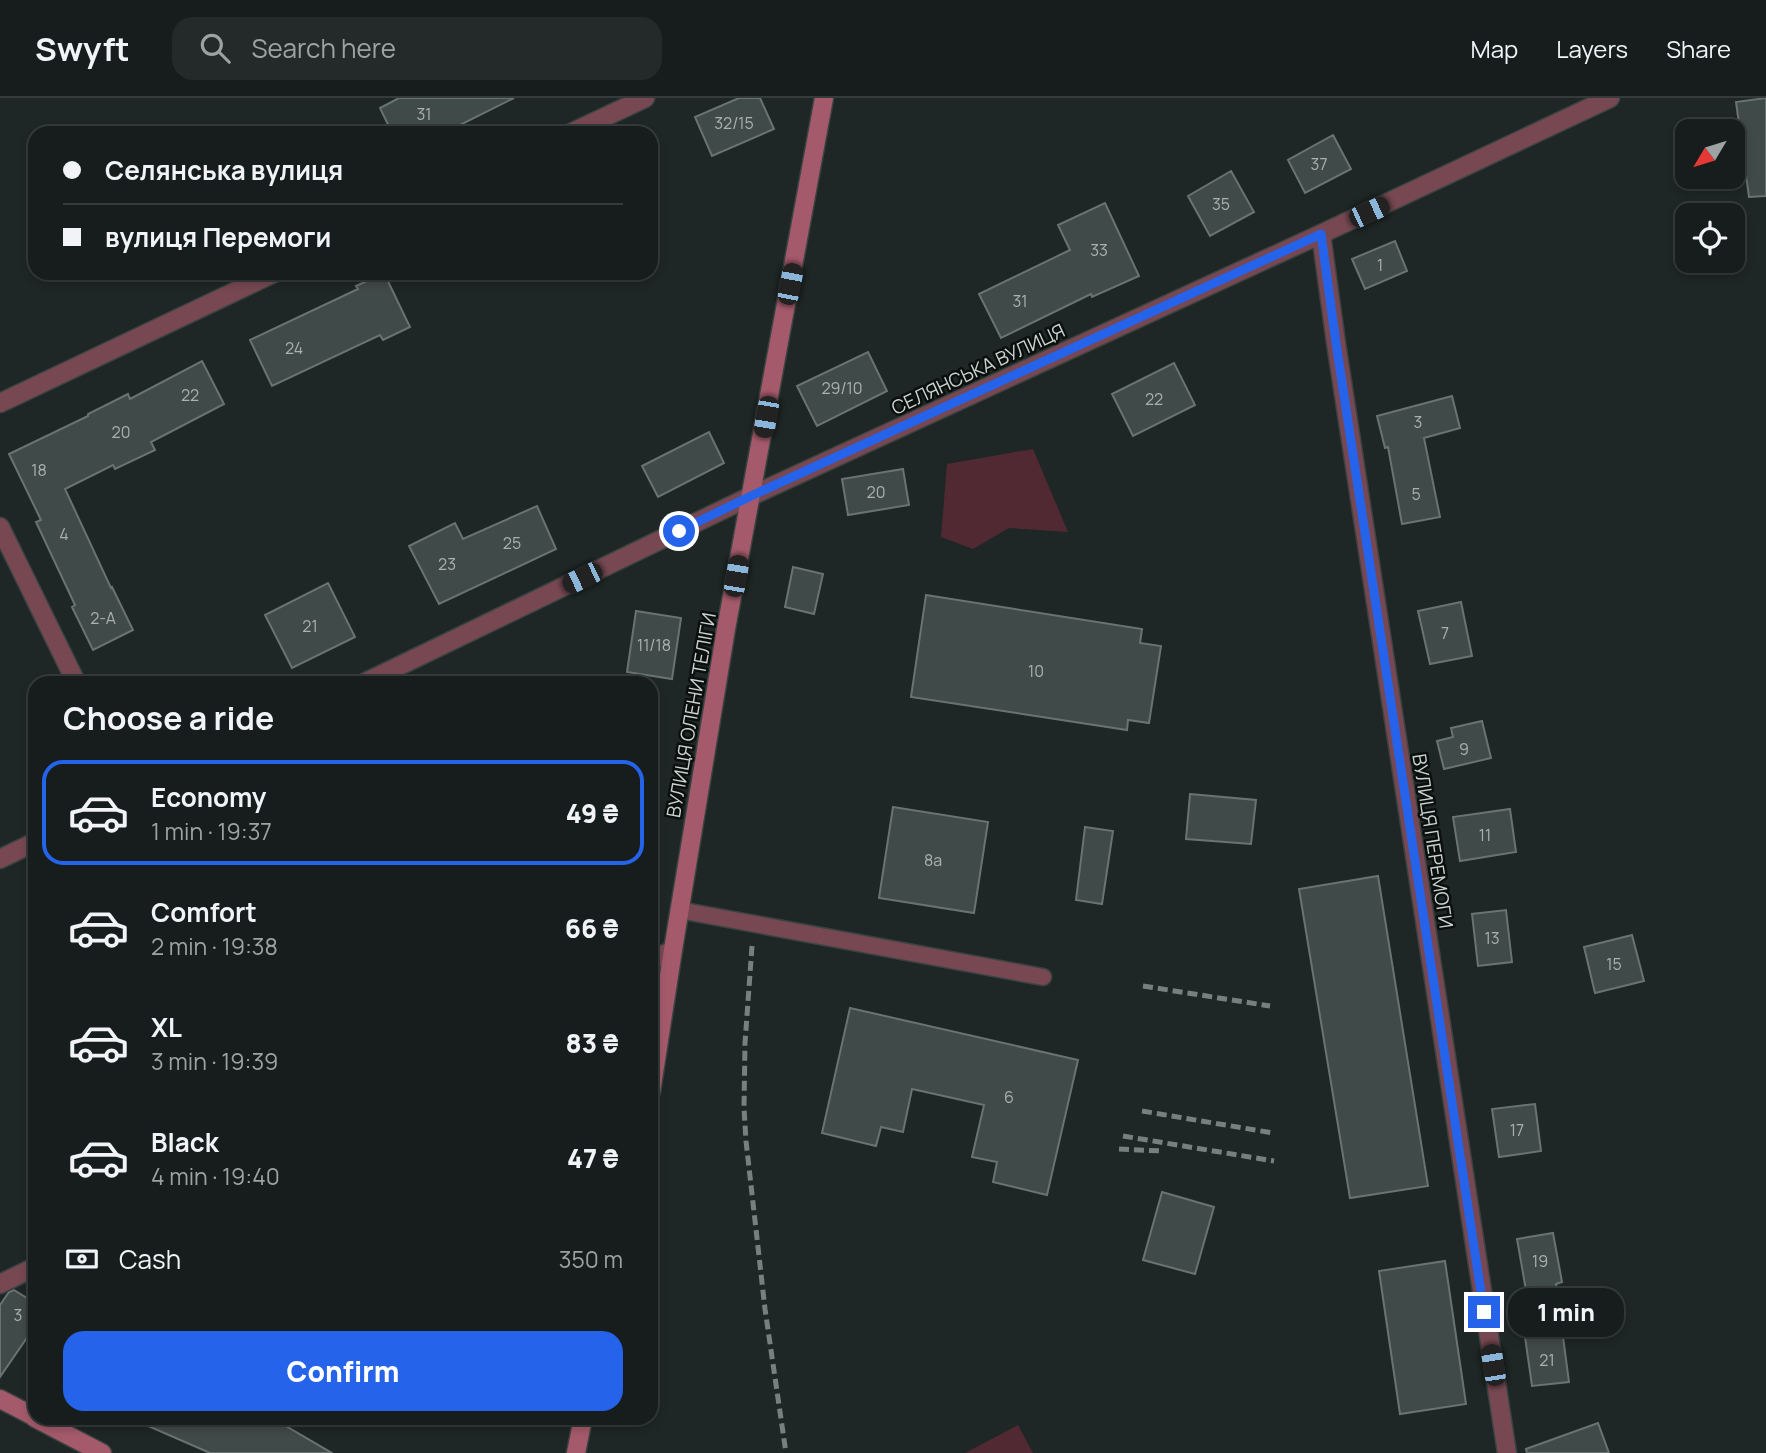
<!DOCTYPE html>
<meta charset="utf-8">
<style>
:root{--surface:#161d1c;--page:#232a29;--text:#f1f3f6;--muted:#9ea2a3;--line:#353b3b;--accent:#2563eb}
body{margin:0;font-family:Manrope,sans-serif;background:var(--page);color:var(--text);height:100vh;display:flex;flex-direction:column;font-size:26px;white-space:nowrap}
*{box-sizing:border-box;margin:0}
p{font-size:23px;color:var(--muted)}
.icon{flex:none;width:38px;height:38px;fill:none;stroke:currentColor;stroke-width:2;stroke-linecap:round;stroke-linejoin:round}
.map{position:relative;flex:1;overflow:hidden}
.side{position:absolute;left:28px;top:578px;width:630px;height:749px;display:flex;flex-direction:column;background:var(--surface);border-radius:21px;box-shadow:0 4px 10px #0003,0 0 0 2px var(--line)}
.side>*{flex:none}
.banner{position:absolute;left:28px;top:28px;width:630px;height:154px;border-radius:21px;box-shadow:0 4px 10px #0003,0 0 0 2px var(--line);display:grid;align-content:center;height:154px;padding:0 35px;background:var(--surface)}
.needle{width:46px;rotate:232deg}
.buttons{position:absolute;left:1675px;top:21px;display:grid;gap:14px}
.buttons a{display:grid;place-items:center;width:70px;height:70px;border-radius:14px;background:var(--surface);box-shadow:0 4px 10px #0003,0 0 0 2px var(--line);font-size:35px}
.end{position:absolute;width:32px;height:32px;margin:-16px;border:9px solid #2563eb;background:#fff;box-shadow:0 0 0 4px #fff}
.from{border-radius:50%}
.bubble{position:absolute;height:49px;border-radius:21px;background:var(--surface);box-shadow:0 4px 10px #0003,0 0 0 2px var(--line);font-size:23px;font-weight:800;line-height:49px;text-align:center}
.car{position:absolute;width:21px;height:42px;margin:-21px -10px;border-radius:9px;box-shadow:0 0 5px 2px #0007;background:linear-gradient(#222 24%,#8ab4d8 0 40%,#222 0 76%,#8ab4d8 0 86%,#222 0)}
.banner b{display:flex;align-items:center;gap:24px;height:66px;font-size:26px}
.banner b+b{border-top:2px solid var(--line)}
.banner i{width:18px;height:18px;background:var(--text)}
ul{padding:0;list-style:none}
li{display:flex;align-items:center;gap:21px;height:105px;margin:0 14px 10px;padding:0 21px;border:4px solid transparent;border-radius:21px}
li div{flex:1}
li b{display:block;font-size:26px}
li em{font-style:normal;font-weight:800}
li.selected{border-color:var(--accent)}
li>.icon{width:63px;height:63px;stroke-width:1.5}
h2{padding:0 35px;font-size:32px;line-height:84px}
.pay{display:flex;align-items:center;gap:18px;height:77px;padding:0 35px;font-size:26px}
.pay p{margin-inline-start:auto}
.action{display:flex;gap:14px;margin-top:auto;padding:14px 35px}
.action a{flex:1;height:80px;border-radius:21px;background:var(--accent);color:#fff;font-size:28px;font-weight:800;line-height:80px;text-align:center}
header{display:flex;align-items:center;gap:42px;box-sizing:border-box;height:98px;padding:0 35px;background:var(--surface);border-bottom:2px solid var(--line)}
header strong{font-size:33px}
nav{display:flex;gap:38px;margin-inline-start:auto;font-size:24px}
.search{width:490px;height:63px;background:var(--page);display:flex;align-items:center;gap:18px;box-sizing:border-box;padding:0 24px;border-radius:21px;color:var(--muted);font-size:26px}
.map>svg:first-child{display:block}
.green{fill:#502932}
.building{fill:#404a48;stroke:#697371;stroke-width:2}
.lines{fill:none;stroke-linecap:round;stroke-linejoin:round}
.lane-casing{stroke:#3a4341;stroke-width:19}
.street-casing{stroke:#3a4341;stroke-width:21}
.secondary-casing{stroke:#3a4341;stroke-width:21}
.lane{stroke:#774852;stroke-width:16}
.street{stroke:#774852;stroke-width:18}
.secondary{stroke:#a55a6b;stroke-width:18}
.rail{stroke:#78807e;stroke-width:5;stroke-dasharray:10 5;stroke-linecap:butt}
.route{stroke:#2563eb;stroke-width:9}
.labels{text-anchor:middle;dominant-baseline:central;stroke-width:5;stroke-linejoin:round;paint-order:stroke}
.number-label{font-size:16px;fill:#aab1b0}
.street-label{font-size:19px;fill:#cdd3d2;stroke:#0b0f0e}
</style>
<header>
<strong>Swyft</strong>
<div class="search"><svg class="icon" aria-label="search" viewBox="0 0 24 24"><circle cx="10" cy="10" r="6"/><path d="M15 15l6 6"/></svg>Search here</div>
<nav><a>Map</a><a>Layers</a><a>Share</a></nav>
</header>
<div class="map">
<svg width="1766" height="1355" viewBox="0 0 1766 1355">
<rect width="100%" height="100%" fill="#1e2725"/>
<path class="green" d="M1033,351l35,83 -59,-4 -36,21 -32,-12 6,-73z
M1018,1327l15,28h-68z"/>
<path class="building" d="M399,0h115l-70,35h-52l-12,-25z
M739,0h21l14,31 -62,27 -17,-39z
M1766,0v98l-17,1 -13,-95z
M1333,37l18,34 -46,24 -17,-33z
M1231,73l23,41 -44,24 -22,-40z
M1105,105l34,73 -47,21 -1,-3 -90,44 -22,-44 91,-44 -12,-25z
M1395,143l12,30 -42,18 -13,-30z
M384,175l26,54 -27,13 -3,-5 -108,51 -22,-46 108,-51 -2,-3z
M868,254l19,39 -70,35 -20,-40z
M202,263l22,43 -73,38 4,8 -40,19 -2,-4 -48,24 46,99 1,-1 21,43 -40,20 -21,-43 3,-2 -39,-83 5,-2 -32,-66 79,-38v-2l40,-20 2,5z
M1174,265l21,42 -62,31 -21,-42z
M1452,298l8,32 -36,10 16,79 -38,7 -14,-77 -3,1 -8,-32z
M709,334l15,31 -66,34 -16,-31z
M903,371l6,36 -61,10 -6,-36z
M537,408l19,43 -117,55 -30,-58 46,-23 8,16z
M793,469l30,7 -9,40 -29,-7z
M328,485l27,54 -63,31 -27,-53z
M926,497l216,34 -2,14 21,3 -12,77 -21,-3 -1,10 -216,-33z
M1461,504l11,54 -42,8 -12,-53z
M636,513l45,7 -9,61 -45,-7z
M1482,623l9,37 -47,11 -7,-28 16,-4 -2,-9z
M1190,696l66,6 -5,44 -65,-5z
M893,709l95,15 -14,91 -95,-15z
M1510,711l6,43 -56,9 -7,-44z
M1085,729l28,4 -11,73 -26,-4z
M1378,778l50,310 -78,12 -51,-309z
M1506,812l6,52 -34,4 -6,-52z
M1632,837l12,46 -49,12 -11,-46z
M850,910l228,52 -31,135 -54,-13 4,-20 -25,-5 12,-52 -72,-16 -9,43 -22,-5 -5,19 -54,-13z
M1535,1006l6,47 -42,6 -7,-48z
M1162,1094l52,15 -19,67 -52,-14z
M1553,1135l9,49 -6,2 13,98 -37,4 -7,-49 9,-1 -17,-97z
M1445,1163l21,143 -66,10 -21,-143z
M14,1192l21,13v23l-35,51v-72l9,-13z
M130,1320h142l60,35h-122z
M1598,1325l11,30h-82l-1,-4z"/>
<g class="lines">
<g class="lane-casing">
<path id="lane" d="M679,812l364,67"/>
</g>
<g class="street-casing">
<path id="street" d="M571,35l74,-35
M1321,136l15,109 171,1110
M0,305l274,-130
M0,429l76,155
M366,584l385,-186 570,-262 289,-136
M0,761l35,-17
M651,863l22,-11
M0,1186l35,-17"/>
</g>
<g class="secondary-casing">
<path id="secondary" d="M651,994l22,-142 53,-321 98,-531
M0,1301l35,18
M35,1320l67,35
M576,1355l7,-35"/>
</g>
<use href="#lane" class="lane"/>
<use href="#street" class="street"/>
<use href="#secondary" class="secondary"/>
<path class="rail" d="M752,848l-7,97 -1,65 2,33 19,168 21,144
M1143,888l127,20
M1142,1013l131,22
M1123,1038l151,25
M1119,1051l43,2"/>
</g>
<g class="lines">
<path class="route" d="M679,433l72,-35 570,-262 15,109 148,969"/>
</g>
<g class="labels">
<g class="number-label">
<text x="424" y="16">31</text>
<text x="734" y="25">32/15</text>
<text x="1319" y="66">37</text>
<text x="1221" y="106">35</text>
<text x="1099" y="152">33</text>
<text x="1380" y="167">1</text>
<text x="1020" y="203">31</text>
<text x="294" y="250">24</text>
<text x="842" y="290">29/10</text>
<text x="190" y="297">22</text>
<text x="1154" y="301">22</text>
<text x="1418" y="324">3</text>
<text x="121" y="334">20</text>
<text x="39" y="372">18</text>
<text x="876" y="394">20</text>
<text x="1416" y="396">5</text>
<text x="64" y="436">4</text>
<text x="512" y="445">25</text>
<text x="447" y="466">23</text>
<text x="103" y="520">2-А</text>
<text x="310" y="528">21</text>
<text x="1445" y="535">7</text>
<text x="654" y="547">11/18</text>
<text x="1036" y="573">10</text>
<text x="1464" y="651">9</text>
<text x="1485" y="737">11</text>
<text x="933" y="762">8а</text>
<text x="1492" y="840">13</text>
<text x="1614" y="866">15</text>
<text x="1009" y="999">6</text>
<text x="1517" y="1032">17</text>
<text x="1540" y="1163">19</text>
<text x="18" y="1217">3</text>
<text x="1547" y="1262">21</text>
</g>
<g class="street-label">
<text transform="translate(978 271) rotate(-25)">СЕЛЯНСЬКА ВУЛИЦЯ</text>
<text transform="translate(691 617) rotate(-80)">ВУЛИЦЯ ОЛЕНИ ТЕЛІГИ</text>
<text transform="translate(1433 743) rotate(81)">ВУЛИЦЯ ПЕРЕМОГИ</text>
</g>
</g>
</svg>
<div class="buttons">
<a><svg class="needle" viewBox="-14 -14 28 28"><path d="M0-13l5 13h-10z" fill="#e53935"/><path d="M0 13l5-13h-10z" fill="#9ea2a3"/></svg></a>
<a><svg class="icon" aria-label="locate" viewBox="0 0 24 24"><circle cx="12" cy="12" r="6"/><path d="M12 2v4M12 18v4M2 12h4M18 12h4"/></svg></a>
</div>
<i class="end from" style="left:679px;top:433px"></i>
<i class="end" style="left:1484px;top:1214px"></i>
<div class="bubble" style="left:1508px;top:1190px;width:116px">1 min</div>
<i class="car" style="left:1369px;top:114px;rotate:65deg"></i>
<i class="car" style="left:790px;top:186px;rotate:11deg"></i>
<i class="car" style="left:766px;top:319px;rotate:190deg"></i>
<i class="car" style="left:736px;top:478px;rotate:10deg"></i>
<i class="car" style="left:582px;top:480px;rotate:244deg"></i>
<i class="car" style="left:1493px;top:1267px;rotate:351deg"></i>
<div class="banner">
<b><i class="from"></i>Селянська вулиця</b>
<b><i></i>вулиця Перемоги</b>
</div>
<section class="side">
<h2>Choose a ride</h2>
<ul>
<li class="selected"><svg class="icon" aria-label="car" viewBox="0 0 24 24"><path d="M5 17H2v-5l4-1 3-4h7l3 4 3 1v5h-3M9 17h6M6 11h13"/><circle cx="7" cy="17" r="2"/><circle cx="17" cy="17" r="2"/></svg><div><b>Economy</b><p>1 min · 19:37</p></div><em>49 ₴</em></li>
<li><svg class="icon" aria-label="car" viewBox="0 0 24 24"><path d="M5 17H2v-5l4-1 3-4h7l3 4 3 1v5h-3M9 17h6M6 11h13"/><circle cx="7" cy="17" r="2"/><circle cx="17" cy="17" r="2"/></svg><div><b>Comfort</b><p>2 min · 19:38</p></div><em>66 ₴</em></li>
<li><svg class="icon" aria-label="car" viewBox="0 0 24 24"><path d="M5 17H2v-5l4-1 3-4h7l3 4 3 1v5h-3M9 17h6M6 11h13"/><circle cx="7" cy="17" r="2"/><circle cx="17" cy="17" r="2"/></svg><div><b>XL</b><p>3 min · 19:39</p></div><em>83 ₴</em></li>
<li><svg class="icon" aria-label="car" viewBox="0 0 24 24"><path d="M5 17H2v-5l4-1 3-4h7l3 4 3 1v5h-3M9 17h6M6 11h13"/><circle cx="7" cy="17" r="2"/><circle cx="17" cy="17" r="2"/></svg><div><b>Black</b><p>4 min · 19:40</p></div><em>47 ₴</em></li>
</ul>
<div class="pay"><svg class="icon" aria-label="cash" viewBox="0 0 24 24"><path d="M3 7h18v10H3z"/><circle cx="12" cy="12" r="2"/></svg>Cash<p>350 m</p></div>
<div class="action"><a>Confirm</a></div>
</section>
</div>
